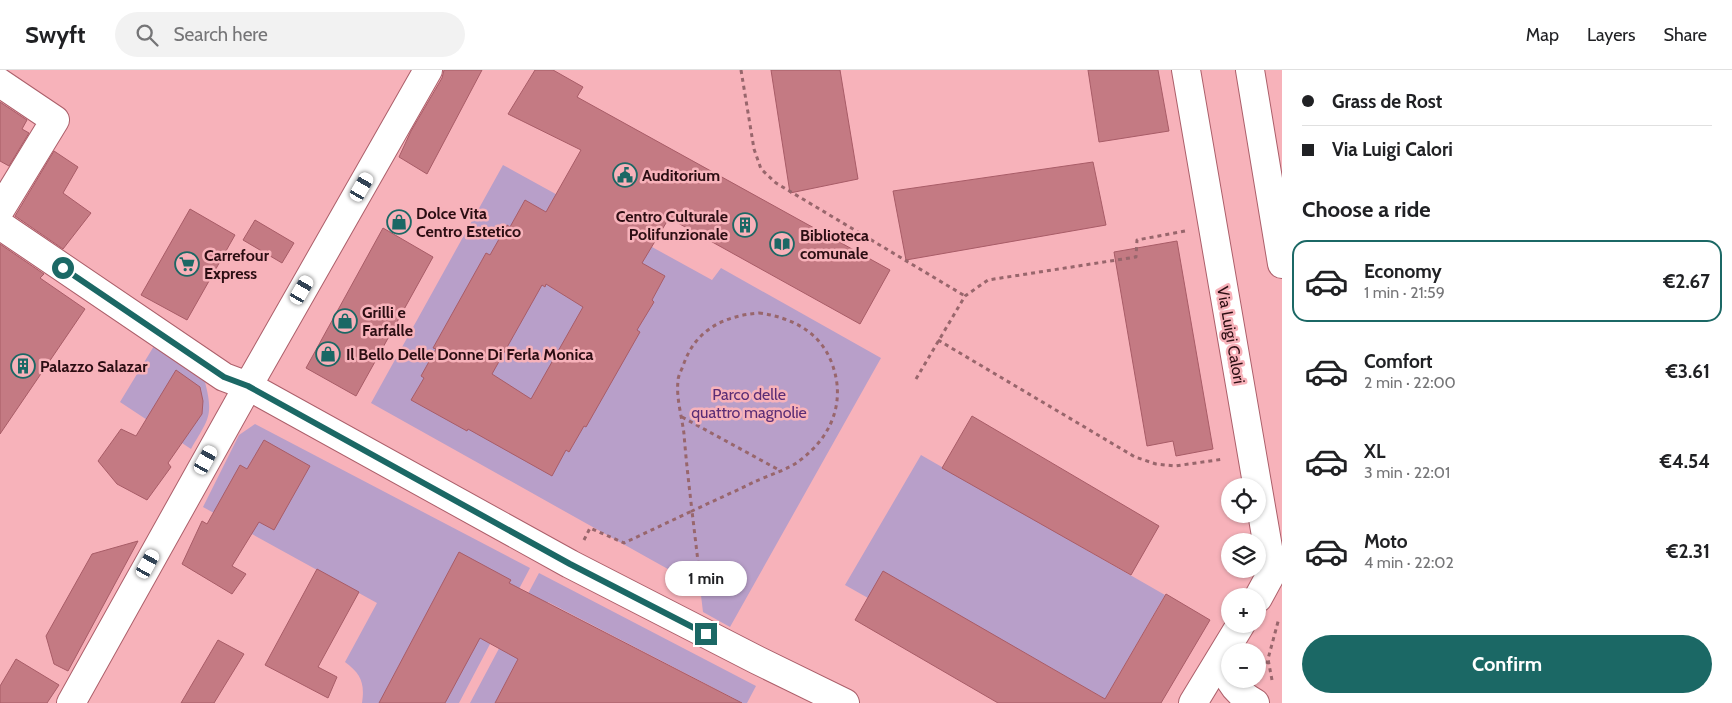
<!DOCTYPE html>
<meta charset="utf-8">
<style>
:root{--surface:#fff;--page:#f2f2f2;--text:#202124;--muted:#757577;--line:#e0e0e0;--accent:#1b6865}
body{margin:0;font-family:Cabin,sans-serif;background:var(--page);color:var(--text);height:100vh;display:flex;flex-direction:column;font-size:19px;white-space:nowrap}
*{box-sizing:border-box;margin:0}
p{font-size:16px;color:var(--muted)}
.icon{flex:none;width:28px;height:28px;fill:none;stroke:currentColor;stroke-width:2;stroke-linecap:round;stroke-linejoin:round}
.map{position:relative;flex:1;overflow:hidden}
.panel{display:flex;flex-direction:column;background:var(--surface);width:450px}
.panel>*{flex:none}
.guide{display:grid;align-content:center;height:110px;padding:0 20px;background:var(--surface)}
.controls{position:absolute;left:1221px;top:408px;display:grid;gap:10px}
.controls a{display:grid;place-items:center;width:45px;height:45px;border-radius:50%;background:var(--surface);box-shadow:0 1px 4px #0004;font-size:25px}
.end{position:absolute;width:22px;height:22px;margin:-11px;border:6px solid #1b6865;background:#fff;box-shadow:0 0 0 2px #fff}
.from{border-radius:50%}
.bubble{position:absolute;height:35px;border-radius:18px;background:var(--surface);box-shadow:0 1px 4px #0004;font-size:16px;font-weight:700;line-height:35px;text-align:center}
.car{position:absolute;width:15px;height:30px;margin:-15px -8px;border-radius:6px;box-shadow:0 0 4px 1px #0007;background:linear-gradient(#fff 24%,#345 0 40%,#fff 0 76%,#345 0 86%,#fff 0)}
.guide b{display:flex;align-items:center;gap:18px;height:48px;font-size:19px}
.guide b+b{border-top:1px solid var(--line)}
.guide i{width:12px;height:12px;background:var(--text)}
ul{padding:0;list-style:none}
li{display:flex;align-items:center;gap:15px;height:82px;margin:0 10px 8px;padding:0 10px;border:2px solid transparent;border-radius:15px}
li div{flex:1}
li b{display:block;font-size:19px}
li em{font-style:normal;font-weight:700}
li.active{border-color:var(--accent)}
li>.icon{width:45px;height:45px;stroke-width:1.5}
h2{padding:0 20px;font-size:22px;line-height:60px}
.primary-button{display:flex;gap:10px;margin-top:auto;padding:10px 20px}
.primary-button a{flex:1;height:58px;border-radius:30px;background:var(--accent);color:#fff;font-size:20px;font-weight:700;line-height:58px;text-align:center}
header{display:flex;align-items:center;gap:30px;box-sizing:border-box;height:70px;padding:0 25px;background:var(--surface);border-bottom:1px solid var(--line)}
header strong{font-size:24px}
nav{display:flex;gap:28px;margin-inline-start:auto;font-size:18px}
.search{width:350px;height:45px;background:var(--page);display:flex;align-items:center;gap:12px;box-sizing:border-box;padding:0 18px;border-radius:28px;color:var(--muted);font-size:19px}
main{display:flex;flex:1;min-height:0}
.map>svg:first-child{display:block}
.green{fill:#b89fc9}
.building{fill:#c47a83;stroke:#a85c67;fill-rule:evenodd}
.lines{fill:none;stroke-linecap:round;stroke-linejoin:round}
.street-casing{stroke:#ac5f6a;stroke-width:30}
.path{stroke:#98666c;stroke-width:3;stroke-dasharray:4 4;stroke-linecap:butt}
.street{stroke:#fff;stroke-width:28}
.route{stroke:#1b6865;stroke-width:6}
.labels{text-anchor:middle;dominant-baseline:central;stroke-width:5;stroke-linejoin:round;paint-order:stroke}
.poi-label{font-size:16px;font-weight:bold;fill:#2c0e13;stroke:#f7b2ba;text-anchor:start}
.street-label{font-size:16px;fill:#2c0e13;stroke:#f7b2ba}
.park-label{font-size:16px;fill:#5b2d75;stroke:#f7b2ba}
</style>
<header>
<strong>Swyft</strong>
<div class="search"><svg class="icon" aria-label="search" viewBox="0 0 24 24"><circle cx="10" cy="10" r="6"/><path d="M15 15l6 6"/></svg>Search here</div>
<nav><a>Map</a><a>Layers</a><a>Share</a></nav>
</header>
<main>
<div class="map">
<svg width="1282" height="633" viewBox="0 0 1282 633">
<rect width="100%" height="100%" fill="#f7b2ba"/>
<path class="green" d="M503,95l209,115 9,-12 160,90 -151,269 -27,-15 -3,-25 -329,-184z
M154,276l51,36c9,35 3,37 -14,67l-71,-47z
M255,354l275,144 -71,135h-97c3,-20 -1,-29 -17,-41l32,-59 -174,-96 36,-72z
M921,385l244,140 -60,104 -222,-127 -15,26 -23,-13z
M539,503l217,113 -9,17h-14l2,-4 -187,-97 -53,101h-25z"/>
<path class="building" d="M444,0h38l-55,104 -28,-17 12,-26 31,-53z
M535,0h18l30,17 -6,10 313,173 -30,54 -191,-106 -27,45 23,13 -13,24 2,2 -17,28 3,2 -54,95 -2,-1 -15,26 -3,-2 -14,26 -84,-47 -1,2 -56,-31 13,-22 -3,-2 15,-27 -3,-1 53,-95 4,2 17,-30 3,2 15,-27 21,12 35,-62 -73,-36zM546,214l37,23 -52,92 -39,-25 50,-89 3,2z
M771,0h69l18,109 -68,14z
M1088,0h70l11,61 -70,11z
M0,32l27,18 -5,9 7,4 -20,33 -9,-5z
M54,81l24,16 -15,26 28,20 -28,36 -48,-33z
M1093,92l13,63 -200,35 -13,-69z
M190,139l45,26 -48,85 -46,-25z
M255,150l39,23 -12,20 -39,-23z
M383,158l50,29 -77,139 -50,-28z
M1177,171l36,208 -37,7 -3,-15 -26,5 -33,-194z
M0,174l44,30 -4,4 45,31 -85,125z
M176,300l24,17 3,14 -1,13 -34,49 3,4 -24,33 -30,-16 -19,-23 23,-32 15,7z
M972,346l187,110 -28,49 -189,-107z
M264,370l46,26 -36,64 -15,-8 -27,44 14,8 -14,20 -50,-30 20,-43 5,3 33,-59 7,4z
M138,471l-70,130 -14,-7 -8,-28 46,-82z
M459,482l52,28 -2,3 233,120h-247l23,-44 -38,-21 -35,65h-66z
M317,499l42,23 -41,75 19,10 -9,21 -63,-33z
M883,501l222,128 61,-105 44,26 -49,83h-163l-143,-83z
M218,570l26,14 -30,49h-33z
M16,589l43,26 -12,18h-47v-17z"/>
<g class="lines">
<g class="street-casing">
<path id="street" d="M1186,0l85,495 -1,11 -12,22
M1250,0l32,194
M0,13l55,37 -55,90
M0,155l224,152 24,9 11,6 311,172 187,96 88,43
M1225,581c-1,25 8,40 30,52
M71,633l177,-317 180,-316
M1193,633l48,-79"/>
</g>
<path class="path" d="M741,0l13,79 7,20 15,14 189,113
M759,243c31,4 60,18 72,48 16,39 1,76 -32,100 -10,8 -32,15 -45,21 -20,10 -41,19 -62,29 -3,-26 -6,-51 -8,-77 -2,-17 -8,-36 -6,-53 0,-5 3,-10 5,-15 12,-36 40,-50 76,-53z
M938,270l197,117 21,7 19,2 49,-7
M916,309l49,-83 23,-16 148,-23 1,-17 48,-9
M682,347l97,53
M584,470l6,-12 34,15 68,-32 9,76
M1258,589l11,4
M1272,610l-4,-21 11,-41"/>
<use href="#street" class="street"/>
</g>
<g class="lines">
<path class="route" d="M63,198l161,109 24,9 322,178 136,70"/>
</g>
<defs>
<g id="civic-ring" transform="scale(1.25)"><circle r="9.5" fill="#f7b2ba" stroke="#1b6865" stroke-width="1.5"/><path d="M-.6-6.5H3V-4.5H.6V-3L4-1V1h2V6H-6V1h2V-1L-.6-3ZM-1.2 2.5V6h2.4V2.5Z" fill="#1b6865"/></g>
<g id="shop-ring" transform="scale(1.25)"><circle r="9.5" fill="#f7b2ba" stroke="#1b6865" stroke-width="1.5"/><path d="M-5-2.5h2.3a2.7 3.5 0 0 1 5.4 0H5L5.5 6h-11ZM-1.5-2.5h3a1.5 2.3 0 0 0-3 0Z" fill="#1b6865"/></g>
<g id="building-ring" transform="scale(1.25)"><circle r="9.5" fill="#f7b2ba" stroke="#1b6865" stroke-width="1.5"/><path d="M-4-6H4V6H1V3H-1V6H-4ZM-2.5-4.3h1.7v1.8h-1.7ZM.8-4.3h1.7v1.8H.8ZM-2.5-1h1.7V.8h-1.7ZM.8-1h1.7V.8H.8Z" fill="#1b6865"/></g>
<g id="library-ring" transform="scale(1.25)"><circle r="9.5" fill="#f7b2ba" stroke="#1b6865" stroke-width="1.5"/><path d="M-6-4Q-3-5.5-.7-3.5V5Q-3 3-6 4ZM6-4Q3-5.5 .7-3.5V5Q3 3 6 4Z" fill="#1b6865"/></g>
<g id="supermarket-ring" transform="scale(1.25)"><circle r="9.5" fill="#f7b2ba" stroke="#1b6865" stroke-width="1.5"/><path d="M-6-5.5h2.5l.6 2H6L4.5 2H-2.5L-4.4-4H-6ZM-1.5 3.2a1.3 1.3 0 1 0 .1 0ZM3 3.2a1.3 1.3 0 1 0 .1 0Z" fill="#1b6865"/></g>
</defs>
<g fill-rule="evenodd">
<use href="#civic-ring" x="625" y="105"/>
<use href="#shop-ring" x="399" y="152"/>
<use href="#building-ring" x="745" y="155"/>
<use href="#library-ring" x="782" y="174"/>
<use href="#supermarket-ring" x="187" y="194"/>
<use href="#shop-ring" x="345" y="251"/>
<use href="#shop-ring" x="328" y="284"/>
<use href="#building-ring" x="23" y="296"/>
</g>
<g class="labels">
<g class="poi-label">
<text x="642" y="105">Auditorium</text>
<text x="416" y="143">Dolce Vita<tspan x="416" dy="18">Centro Estetico</tspan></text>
<text x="728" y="146" text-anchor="end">Centro Culturale<tspan x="728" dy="18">Polifunzionale</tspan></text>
<text x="800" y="165">Biblioteca<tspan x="800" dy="18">comunale</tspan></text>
<text x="204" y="185">Carrefour<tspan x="204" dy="18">Express</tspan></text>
<text x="362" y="242">Grilli e<tspan x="362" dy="18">Farfalle</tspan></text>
<text x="346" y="284">Il Bello Delle Donne Di Ferla Monica</text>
<text x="40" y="296">Palazzo Salazar</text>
</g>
<g class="street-label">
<text transform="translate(1231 265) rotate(80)">Via Luigi Calori</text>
</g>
<g class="park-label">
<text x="749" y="324">Parco delle<tspan x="749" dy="18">quattro magnolie</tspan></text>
</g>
</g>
</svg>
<div class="controls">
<a><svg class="icon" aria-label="locate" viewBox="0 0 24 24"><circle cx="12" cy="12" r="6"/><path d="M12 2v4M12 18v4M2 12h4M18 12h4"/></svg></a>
<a><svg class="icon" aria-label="layers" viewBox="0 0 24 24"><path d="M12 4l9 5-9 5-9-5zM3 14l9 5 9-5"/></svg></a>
<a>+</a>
<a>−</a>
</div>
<i class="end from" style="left:63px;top:198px"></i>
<i class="end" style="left:706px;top:564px"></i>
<div class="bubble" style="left:665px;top:491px;width:82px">1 min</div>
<i class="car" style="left:362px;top:117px;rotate:30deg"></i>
<i class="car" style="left:302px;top:220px;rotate:30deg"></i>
<i class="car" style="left:206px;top:390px;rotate:29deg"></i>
<i class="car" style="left:148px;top:494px;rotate:29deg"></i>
</div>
<section class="panel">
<div class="guide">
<b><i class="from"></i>Grass de Rost</b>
<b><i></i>Via Luigi Calori</b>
</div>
<h2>Choose a ride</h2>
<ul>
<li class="active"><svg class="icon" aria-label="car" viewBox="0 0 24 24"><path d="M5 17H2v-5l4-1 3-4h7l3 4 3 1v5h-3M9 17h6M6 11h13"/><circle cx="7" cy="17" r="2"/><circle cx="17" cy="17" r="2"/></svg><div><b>Economy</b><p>1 min · 21:59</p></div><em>€2.67</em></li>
<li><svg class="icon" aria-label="car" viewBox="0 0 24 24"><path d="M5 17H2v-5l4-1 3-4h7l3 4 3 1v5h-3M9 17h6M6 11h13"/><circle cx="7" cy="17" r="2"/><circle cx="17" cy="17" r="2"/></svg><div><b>Comfort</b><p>2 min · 22:00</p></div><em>€3.61</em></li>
<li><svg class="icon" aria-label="car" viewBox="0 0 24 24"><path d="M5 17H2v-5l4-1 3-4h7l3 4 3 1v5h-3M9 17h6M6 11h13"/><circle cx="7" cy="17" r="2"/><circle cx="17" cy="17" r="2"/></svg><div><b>XL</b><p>3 min · 22:01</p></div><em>€4.54</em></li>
<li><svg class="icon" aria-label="car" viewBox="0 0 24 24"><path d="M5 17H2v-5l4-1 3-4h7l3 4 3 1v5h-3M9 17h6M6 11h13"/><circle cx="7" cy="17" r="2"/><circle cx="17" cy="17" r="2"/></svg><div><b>Moto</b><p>4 min · 22:02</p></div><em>€2.31</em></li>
</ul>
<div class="primary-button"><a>Confirm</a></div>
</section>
</main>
